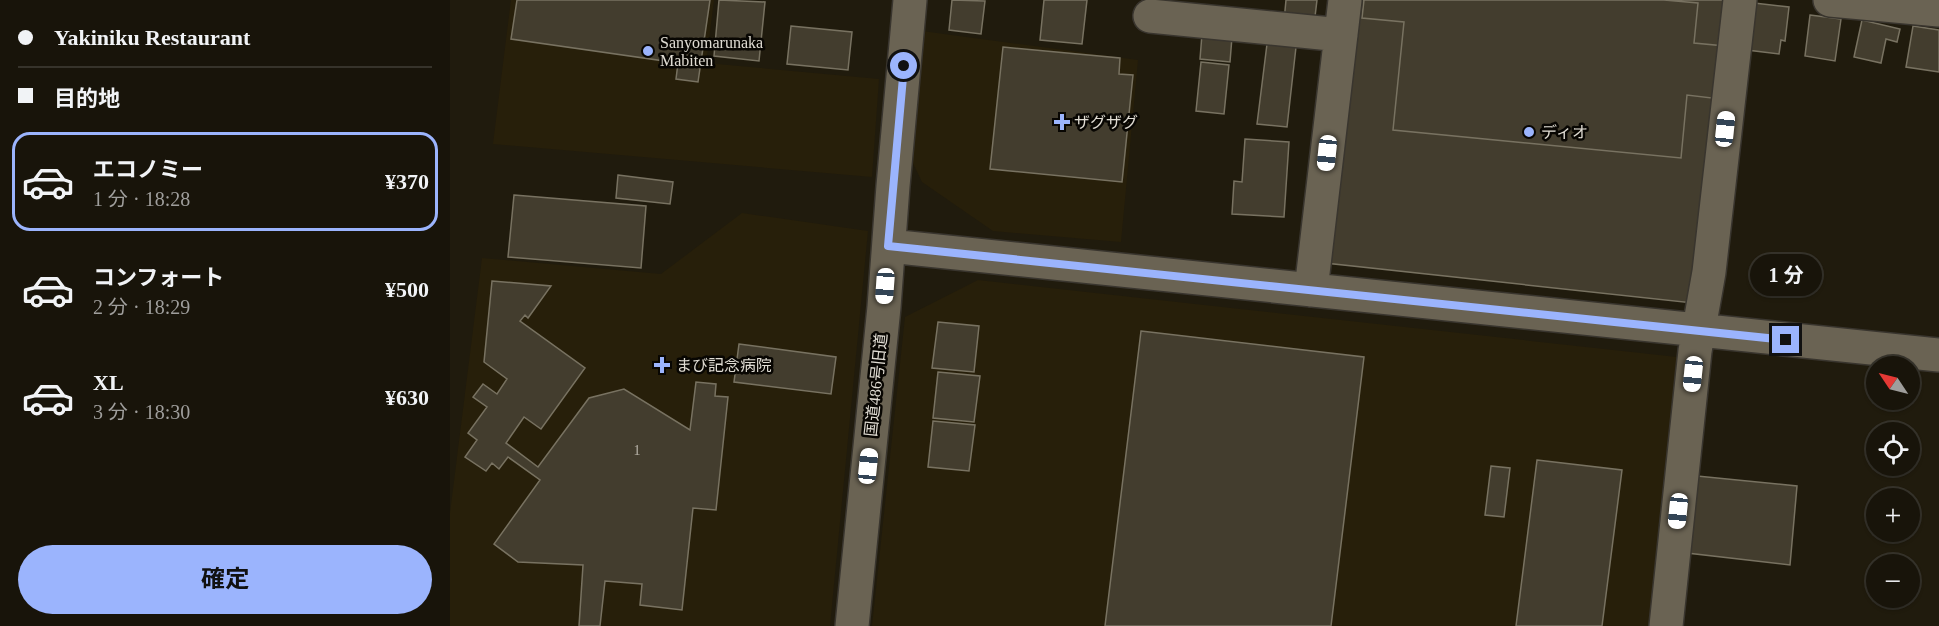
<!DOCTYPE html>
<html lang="ja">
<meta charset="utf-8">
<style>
:root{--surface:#18140a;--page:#252118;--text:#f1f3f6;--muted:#9f9e9c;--line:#36332b;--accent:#9bb4fd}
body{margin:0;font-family:"Times New Roman","Noto Sans JP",serif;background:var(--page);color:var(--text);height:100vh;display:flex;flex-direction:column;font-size:22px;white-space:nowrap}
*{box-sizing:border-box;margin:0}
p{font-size:20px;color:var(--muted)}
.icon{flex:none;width:33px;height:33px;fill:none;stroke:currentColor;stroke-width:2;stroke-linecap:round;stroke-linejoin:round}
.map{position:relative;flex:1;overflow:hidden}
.sheet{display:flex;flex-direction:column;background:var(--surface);width:450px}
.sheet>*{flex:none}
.banner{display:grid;align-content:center;height:132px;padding:0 18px;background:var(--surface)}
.needle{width:39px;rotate:305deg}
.buttons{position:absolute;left:1416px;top:356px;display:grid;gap:12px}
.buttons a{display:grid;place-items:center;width:54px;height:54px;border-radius:50%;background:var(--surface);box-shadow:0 2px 4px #0004,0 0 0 2px var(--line);font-size:30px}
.end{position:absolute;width:27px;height:27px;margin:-14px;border:8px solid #9bb4fd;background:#111;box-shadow:0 0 0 3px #111}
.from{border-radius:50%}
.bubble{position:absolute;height:42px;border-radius:21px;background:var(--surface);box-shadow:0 2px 4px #0004,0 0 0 2px var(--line);font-size:20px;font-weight:700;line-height:42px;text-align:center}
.car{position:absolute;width:18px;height:36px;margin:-18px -9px;border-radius:8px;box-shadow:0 0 4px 2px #0007;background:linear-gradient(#fff 24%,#345 0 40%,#fff 0 76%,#345 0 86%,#fff 0)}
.banner b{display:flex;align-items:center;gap:21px;height:57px;font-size:22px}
.banner b+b{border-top:2px solid var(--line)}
.banner i{width:15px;height:15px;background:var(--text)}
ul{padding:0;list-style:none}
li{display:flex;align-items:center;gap:18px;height:99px;margin:0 12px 9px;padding:0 6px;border:3px solid transparent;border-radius:18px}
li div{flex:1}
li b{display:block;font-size:22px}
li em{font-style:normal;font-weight:700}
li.active{border-color:var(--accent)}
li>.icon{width:54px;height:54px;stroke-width:1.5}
.button{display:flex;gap:12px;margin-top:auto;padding:12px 18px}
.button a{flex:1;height:69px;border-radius:36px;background:var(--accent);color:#111;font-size:24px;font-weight:700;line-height:69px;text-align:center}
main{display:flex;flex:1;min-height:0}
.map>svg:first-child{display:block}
.built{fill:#271f0a}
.building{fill:#433d2e;stroke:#787261;stroke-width:1.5}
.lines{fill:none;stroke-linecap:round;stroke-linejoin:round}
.minor-casing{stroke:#39352e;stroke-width:36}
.minor{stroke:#6a6353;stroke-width:33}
.route{stroke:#9bb4fd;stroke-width:8}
.poi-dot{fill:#9bb4fd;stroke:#080602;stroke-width:2}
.labels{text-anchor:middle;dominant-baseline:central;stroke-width:5;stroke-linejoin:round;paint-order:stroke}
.number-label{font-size:14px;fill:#b9b4aa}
.poi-label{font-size:16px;fill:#e0dcd3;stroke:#080602;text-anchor:start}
.street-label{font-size:16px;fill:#e0dcd3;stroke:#080602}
</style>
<main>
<section class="sheet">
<div class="banner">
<b><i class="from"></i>Yakiniku Restaurant</b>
<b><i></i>目的地</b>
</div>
<ul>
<li class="active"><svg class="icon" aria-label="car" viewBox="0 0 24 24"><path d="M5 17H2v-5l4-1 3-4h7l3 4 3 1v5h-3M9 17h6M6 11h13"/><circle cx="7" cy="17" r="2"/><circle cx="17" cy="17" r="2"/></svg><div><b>エコノミー</b><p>1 分 · 18:28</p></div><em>¥370</em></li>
<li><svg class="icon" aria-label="car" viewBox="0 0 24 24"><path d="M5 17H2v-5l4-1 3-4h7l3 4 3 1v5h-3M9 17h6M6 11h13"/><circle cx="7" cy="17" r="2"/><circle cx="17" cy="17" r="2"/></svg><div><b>コンフォート</b><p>2 分 · 18:29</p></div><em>¥500</em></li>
<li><svg class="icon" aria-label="car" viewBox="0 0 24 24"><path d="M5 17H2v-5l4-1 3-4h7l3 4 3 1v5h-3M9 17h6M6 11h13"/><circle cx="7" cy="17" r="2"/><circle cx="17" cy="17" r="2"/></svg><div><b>XL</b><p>3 分 · 18:30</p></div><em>¥630</em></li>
</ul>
<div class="button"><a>確定</a></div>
</section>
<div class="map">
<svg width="1489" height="626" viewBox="0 0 1489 626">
<rect width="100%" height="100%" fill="#201b0d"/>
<path class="built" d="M61,0h203l-8,63 173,16 -7,98 -379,-33z
M472,31l216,29 -17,182 -128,-11 -71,-49 -13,-27z
M292,213l126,18 -38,395h-380v-113l32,-255 179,16z
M528,280l699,77 -25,269h-780l33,-309z"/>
<path class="building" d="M67,0h193l-12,82 -22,-3 2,-16 -167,-24z
M269,0l46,2 -6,59 -45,-5z
M502,0l33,1 -4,33 -32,-4z
M594,0h43l-5,44 -42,-4z
M836,0h31l-3,25 -30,-4z
M904,0h380l-41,303 -368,-40z
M914,0h300l34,3 -4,40 31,3 -5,53 -33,-4 -6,63 -288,-28 11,-108 -42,-4z
M1304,3l35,4 -4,34 -4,-1 -2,14 -32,-4z
M1360,15l31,4 -6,42 -30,-5z
M1412,20l38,9 -3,13 -11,-3 -5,24 -27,-6z
M341,26l61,6 -4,38 -61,-6z
M1463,26l26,4v42l-33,-5z
M752,34l30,3 -2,25 -30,-3z
M817,44l29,3 -9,80 -30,-3z
M553,47l117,11 -1,16 14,1 -11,107 -132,-13z
M751,62l28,3 -5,49 -28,-3z
M795,139l44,3 -5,75 -52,-3 2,-33 8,1z
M168,175l55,7 -3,22 -54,-6z
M64,195l132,11 -5,62 -133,-11z
M42,281l59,5 -23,32 -3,-3 -5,6 65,47 -44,61 -17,-12 -18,26 32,24 51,-69 35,-9 66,41 6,-48 20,2 -1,12 13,1 -12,113 -23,-2 -11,102 -42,-5 2,-21 -37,-3 -5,45h-21l4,-61 -65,-3 -24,-18 46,-64 -32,-23 -9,12 -7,-6 -6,8 -21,-14 12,-17 -9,-7 19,-26 -14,-10 10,-13 14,10 10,-15 -23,-17z
M488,322l41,4 -5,46 -42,-4z
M691,331l223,26 -33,269h-226z
M289,344l97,13 -5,37 -97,-12z
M488,372l42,4 -6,46 -41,-4z
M483,421l42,4 -6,46 -41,-4z
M1087,460l85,10 -20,156h-86z
M1041,466l19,2 -6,49 -19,-2z
M1247,476l100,10 -7,79 -103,-12z"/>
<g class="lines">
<g class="minor-casing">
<path id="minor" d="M1380,0l109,10
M700,16l191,19
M439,246l1050,109
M861,290l34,-290
M402,626l32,-319 9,-121 17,-186
M1216,626l29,-275 14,-79 31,-272"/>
</g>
<use href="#minor" class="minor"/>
</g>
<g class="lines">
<path class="route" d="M454,66l-16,180 898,94"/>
</g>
<g class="poi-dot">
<circle cx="198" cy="51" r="6"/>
<path d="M609 113h6v6h6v6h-6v6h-6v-6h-6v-6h6z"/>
<circle cx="1079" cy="132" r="6"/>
<path d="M209 356h6v6h6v6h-6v6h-6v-6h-6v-6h6z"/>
</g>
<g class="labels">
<g class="number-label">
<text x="187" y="450">1</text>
</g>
<g class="poi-label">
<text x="210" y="42">Sanyomarunaka<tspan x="210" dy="18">Mabiten</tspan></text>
<text x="624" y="122">ザグザグ</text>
<text x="1091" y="132">ディオ</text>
<text x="226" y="365">まび記念病院</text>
</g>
<g class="street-label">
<text transform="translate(426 385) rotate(-84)">国道486号旧道</text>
</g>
</g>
</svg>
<div class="buttons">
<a><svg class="needle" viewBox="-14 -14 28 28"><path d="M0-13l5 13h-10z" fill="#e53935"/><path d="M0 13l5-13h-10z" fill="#9f9e9c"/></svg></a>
<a><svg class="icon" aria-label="locate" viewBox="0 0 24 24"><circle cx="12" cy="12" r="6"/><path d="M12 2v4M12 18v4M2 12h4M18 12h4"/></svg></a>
<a>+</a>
<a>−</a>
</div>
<i class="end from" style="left:454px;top:66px"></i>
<i class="end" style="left:1336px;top:340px"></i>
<div class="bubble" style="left:1300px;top:254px;width:72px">1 分</div>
<i class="car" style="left:1275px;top:129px;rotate:6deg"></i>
<i class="car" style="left:877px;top:153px;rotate:186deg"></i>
<i class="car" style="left:435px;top:286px;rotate:184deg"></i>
<i class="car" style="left:1243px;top:374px;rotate:186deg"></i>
<i class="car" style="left:418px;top:466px;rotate:6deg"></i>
<i class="car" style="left:1228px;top:511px;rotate:186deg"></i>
</div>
</main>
